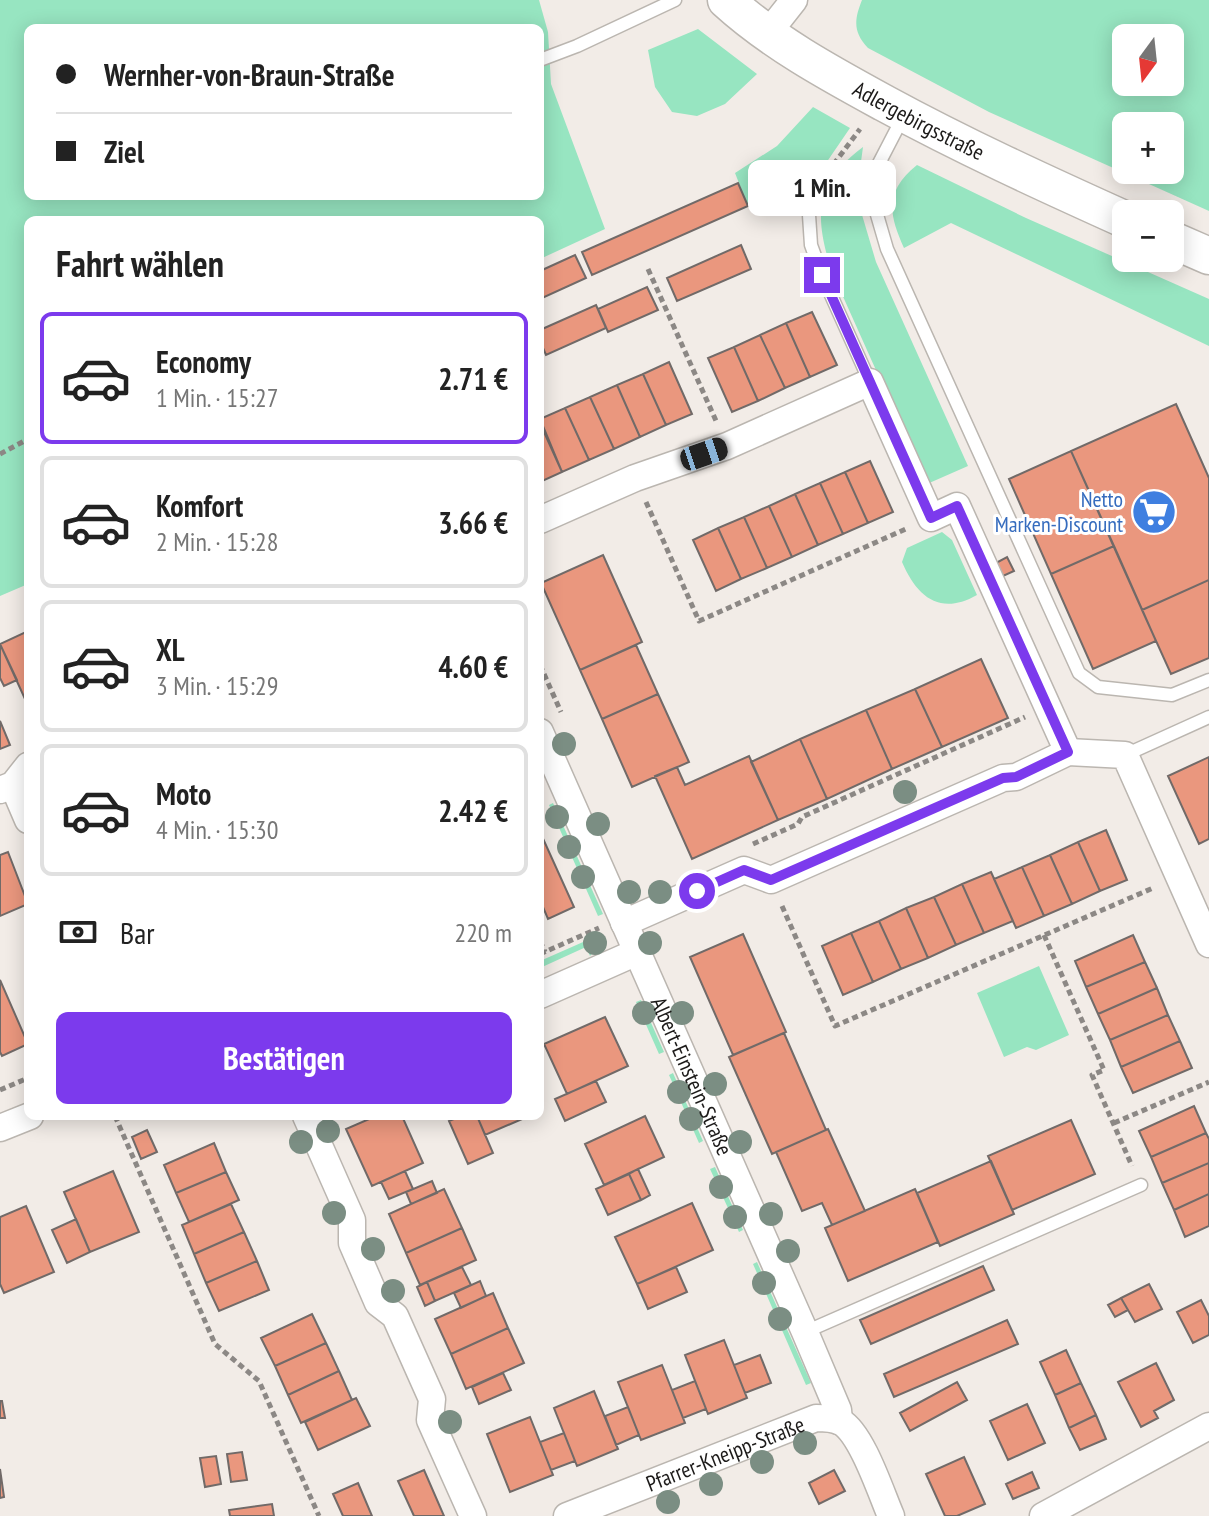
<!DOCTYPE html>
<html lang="de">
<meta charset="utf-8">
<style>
:root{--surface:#fff;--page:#f6f6f6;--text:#222;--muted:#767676;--line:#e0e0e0;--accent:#7c3aed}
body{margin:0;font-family:"PT Sans Narrow",sans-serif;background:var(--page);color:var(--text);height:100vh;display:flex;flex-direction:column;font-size:30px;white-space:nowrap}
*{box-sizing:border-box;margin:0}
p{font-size:26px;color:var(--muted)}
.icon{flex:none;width:44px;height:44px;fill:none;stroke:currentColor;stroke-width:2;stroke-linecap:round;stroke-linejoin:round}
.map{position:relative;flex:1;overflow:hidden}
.panel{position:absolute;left:24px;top:216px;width:520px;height:904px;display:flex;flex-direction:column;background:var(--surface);border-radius:12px;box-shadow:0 4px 20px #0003}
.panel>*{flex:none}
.top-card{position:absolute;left:24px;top:24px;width:520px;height:176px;border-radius:12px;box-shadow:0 4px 20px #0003;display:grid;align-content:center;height:176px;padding:0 32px;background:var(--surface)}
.needle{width:52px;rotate:195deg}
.tools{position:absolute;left:1112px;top:24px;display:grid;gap:16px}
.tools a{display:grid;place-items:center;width:72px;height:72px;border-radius:12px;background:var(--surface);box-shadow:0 4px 20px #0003;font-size:40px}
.end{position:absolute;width:36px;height:36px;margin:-18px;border:10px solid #7c3aed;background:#fff;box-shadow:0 0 0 4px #fff}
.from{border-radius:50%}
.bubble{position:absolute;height:56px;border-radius:12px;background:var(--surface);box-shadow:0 4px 20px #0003;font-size:26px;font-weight:800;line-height:56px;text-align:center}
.car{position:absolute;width:24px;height:48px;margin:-24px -12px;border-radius:10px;box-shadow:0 0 6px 2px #0007;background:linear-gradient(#222 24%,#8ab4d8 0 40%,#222 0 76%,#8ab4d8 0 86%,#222 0)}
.top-card b{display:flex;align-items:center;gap:28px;height:76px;font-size:30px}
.top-card b+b{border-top:2px solid var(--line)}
.top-card i{width:20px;height:20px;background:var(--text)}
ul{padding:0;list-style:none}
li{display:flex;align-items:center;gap:24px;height:132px;margin:0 16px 12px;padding:0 16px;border:4px solid var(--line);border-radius:12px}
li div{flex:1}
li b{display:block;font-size:30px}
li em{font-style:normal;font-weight:800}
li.active{border-color:var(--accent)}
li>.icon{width:72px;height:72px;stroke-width:1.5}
h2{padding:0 32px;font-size:36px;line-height:96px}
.pay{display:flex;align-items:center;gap:20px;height:88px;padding:0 32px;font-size:30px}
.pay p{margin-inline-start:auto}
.button{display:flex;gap:16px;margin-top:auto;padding:16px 32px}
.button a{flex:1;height:92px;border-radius:12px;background:var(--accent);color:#fff;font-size:32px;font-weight:800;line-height:92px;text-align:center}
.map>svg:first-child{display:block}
.green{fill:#97e5c1;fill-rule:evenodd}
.building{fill:#ea977e;stroke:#716a68;stroke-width:2}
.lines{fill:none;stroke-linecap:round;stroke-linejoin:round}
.lane-casing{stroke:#bbb6b0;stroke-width:15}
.street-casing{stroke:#bbb6b0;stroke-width:29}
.secondary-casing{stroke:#bbb6b0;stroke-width:39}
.path{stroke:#8c8885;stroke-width:5;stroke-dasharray:6 4;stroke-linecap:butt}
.lane{stroke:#fff;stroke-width:12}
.street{stroke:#fff;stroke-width:26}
.secondary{stroke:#fff;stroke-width:36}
.tree{fill:#7b8e83}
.route{stroke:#7c3aed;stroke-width:10}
.labels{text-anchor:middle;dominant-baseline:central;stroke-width:6;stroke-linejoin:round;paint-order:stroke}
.street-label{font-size:22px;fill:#1c1a19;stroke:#fff}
.shop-label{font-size:22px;fill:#366cbe;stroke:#fff;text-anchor:end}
</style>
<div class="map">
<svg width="1209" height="1516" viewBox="0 0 1209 1516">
<rect width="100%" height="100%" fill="#f2ece7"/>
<path class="green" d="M0,0h539l9,32 3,52 54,145 -65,30v-39h-512v364l-28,12zM28,28h512v168h-512z
M862,0h347v211l-220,-99 -121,-64c-15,-16 -14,-28 -6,-48zM1126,38h44v44h-44zM1126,126h44v44h-44z
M698,29l59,45 -32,30 -28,12 -25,-4 -17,-25 -7,-37z
M813,107l37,21 -41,60 -5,13c-22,-5 -36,-3 -56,5l-13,-33 42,-27z
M863,147l-3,22v39l16,54 92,204 -41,18 -95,-212c-18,-56 -18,-88 31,-125z
M917,165l109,53 183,81v47l-258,-123 -47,25c-16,-35 -19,-57 13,-83z
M942,532l10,8 25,55c-37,21 -60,2 -75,-33l5,-14z
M553,803l50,111 -5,2 -49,-111z
M599,935l3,6 -12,15 -4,-9 -46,21v-7z
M1039,966l30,69 -33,15 -9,-3 -23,10 -27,-64z
M641,1000l23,52 -5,2 -23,-52z
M673,1073l30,68 -4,2 -30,-68z
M715,1167l28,63 -4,2 -29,-63z
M757,1262l54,121 -5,2 -53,-121z"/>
<path class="building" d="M738,183l10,23 -156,69 -10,-23z
M741,245l10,24 -74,32 -10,-23z
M575,255l11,23 -46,21v-28z
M647,287l11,23 -50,22 -10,-23z
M596,305l10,23 -60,27 -6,-14v-11z
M812,312l25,53 -27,12 -24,-54z
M786,323l24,54 -25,11 -25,-53z
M760,335l25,53 -27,13 -24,-54z
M734,347l24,54 -26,11 -24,-54z
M669,362l23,52 -26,11 -23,-51z
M643,374l23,51 -26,12 -23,-52z
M617,385l23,52 -26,12 -24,-52z
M590,397l24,52 -25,11 -24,-52z
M1176,404l33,74v102l-67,30 -71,-159z
M565,408l24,52 -27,12 -22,-53z
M540,423l22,49 -22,10z
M1071,451l43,95 -63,28 -42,-95z
M870,461l23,51 -25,11 -23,-51z
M845,472l23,51 -25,11 -23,-51z
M820,483l23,51 -25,11 -23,-51z
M795,494l23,51 -26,12 -23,-51z
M769,506l23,51 -25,11 -23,-51z
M744,517l23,51 -26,11 -23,-51z
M718,528l23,51 -25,12 -23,-51z
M1114,546l42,95 -63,28 -42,-95z
M603,555l39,87 -62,28 -39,-87z
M1007,557l7,14 -11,5 -7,-13z
M1209,580v78l-38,16 -29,-64z
M28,631v66l-3,2 -25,-55z
M0,644l17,36 -13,6 -4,-8z
M636,645l22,49 -56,25 -22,-49z
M981,659l27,59 -66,29 -27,-58z
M915,689l27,58 -50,22 -26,-59z
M658,694l31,68 -57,25 -30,-68z
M866,710l26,59 -65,30 -27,-60z
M0,721l10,24 -10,4z
M800,739l27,60 -49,21 -27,-58z
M749,756l29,64 -86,39 -37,-83 22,-9 8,18z
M1209,757v82l-10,5 -31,-68z
M1106,830l21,50 -27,11 -22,-49z
M540,832l34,75 -26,12 -8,-19z
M1078,842l22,49 -28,13 -22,-49z
M8,852l20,52 -28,12v-61z
M1050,855l22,49 -28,12 -22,-49z
M1022,867l22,49 -28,12 -22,-49z
M991,872l22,49 -29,12 -22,-49z
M962,884l22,49 -28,12 -22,-48z
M934,897l22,48 -28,13 -22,-50z
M906,908l22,50 -27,11 -22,-48z
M879,921l22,48 -28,13 -22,-49z
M851,933l22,49 -30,13 -21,-49z
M743,934l43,98 -53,23 -43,-98z
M1133,935l12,27 -59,25 -11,-26z
M1145,962l12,26 -59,26 -12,-27z
M0,980l28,64 -26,12 -2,-4z
M1157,988l11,27 -58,25 -12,-26z
M1168,1015l12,26 -59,26 -11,-27z
M605,1017l23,49 -61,28 -23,-50z
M784,1033l42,97 -54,24 -43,-97z
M1180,1041l12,27 -59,25 -12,-26z
M596,1081l10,21 -41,19 -10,-22z
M1194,1106l12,27 -55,24 -12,-26z
M376,1116h26l21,47 -51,23 -26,-57z
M461,1116h16l16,37 -25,11 -19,-43z
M477,1116h52l-44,19z
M645,1116l19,41 -60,28 -19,-41z
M1071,1120l24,54 -83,36 -24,-54z
M828,1129l37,82 -33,14 -10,-22 -20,8 -26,-59z
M147,1130l10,22 -16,7 -9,-22z
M1206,1133l3,6v24l-47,20 -11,-26z
M214,1143l12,29 -50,21 -12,-28z
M991,1161l23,53 -74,32 -23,-53z
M1209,1163v31l-35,16 -12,-27z
M638,1169l12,26 -9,5 -12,-26z
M113,1171l26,61 -49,20 -26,-60z
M405,1171l8,18 -24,10 -8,-17z
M226,1172l13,28 -50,22 -13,-29z
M629,1174l12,26 -33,15 -12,-26z
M432,1181l5,12 -26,11 -5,-12z
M444,1189l18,39 -56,25 -17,-39z
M915,1189l23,53 -90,39 -23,-53z
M1209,1194v32l-24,11 -11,-27z
M692,1203l21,47 -76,34 -22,-47z
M231,1204l13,28 -50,22 -12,-29z
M26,1206l28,66 -50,21 -4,-9v-67z
M76,1219l14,33 -23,11 -15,-33z
M462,1228l14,32 -56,25 -14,-32z
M244,1232l13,29 -51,22 -12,-29z
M257,1261l12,29 -50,21 -13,-28z
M983,1266l11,24 -123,54 -11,-24z
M462,1267l9,18 -36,16 -8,-19z
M676,1267l11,25 -39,17 -11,-25z
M480,1281l6,15 -25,12 -7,-15z
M427,1282l8,19 -10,5 -8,-19z
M1149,1284l13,25 -27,13 -14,-24z
M493,1293l15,35 -57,26 -16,-35z
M1121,1298l7,12 -13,7 -7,-12z
M1201,1300l8,16v19l-16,8 -16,-31z
M312,1314l14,29 -51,23 -14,-28z
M1007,1320l11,24 -124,53 -10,-23z
M508,1328l16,35 -58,26 -15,-35z
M724,1340l23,58 -39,16 -23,-59z
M326,1343l13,28 -51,24 -13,-29z
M1066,1350l15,33 -26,12 -15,-33z
M760,1355l11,28 -26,10 -11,-28z
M1156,1363l18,37 -20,11 4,7 -17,9 -23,-45z
M662,1365l23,58 -44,17 -23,-58z
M339,1371l13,29 -51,23 -13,-28z
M503,1373l8,17 -32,14 -7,-17z
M695,1381l11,28 -23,9 -11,-28z
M957,1382l10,18 -57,31 -10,-18z
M1081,1383l15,32 -27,13 -14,-33z
M594,1391l24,58 -41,17 -23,-58z
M356,1398l14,28 -52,24 -13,-28z
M0,1401h2l3,17h-5z
M1027,1404l18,39 -37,17 -18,-39z
M628,1407l11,28 -23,10 -11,-29z
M1096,1415l10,24 -26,11 -11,-22z
M530,1417l23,58 -43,17 -23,-58z
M564,1433l11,28 -24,9 -11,-28z
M242,1452l5,28 -16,2 -4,-28z
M216,1456l5,28 -16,3 -5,-29z
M964,1457l21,47 -28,12h-12l-19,-42z
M0,1469l4,28 -4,1z
M424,1470l20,46h-30l-16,-35z
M834,1470l11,21 -26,13 -10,-21z
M1032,1472l7,16 -26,11 -7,-15z
M358,1483l14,33h-29l-10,-22z
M272,1504l2,12h-44l-1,-6z"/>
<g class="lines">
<g class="lane-casing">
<path id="lane" d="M540,60l37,-14 98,-46
M903,117l-28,54 -2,30 14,48 192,424 19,14 74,8 37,-15
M809,215l2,30 11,30 48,107
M1125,755l84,-38
M805,1332l336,-147"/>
</g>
<g class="street-casing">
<g id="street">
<path d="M768,33l26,-33"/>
<path d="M540,520l95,-42 92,-32 143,-64 61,136 26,-12 111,246"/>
<path id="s1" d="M540,732l265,600 33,78 1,11"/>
<path d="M13,785l15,35"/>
<path d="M0,790l13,-5 15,-19"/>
<path d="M624,923l120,-53 27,10 232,-102 13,-1 52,-25 57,3 84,189"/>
<path d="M540,995l97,-43"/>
<path d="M306,1116l46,104v23l26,60 17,13 37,83 -2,21 43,96"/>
<path d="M0,1128l30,-12"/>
<path id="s2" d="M567,1516l249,-98c9,0 17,0 25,4 21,12 40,71 50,94"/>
<path d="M1043,1516l166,-90"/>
</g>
</g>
<g class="secondary-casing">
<g id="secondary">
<path id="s3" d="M726,0c46,42 103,73 158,103 79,43 160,80 242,117"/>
<path d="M1170,239l39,17"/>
</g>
</g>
<path class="path" d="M814,199l16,-30 30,-40
M648,269l69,154
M0,454l28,-15
M646,502l53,119 209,-93
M540,665l21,47
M753,844l45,-20 4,-7 223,-100
M782,906l53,120 318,-138
M1044,935l60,135 -12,5 40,91
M540,941l5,11
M540,954l59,-26
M0,1090l28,-12
M115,1116l100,228 44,37 60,135
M1114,1123l95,-41"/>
<use href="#lane" class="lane"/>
<use href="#street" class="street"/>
<use href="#secondary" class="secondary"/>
</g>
<g class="tree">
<circle cx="564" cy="744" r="12"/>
<circle cx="905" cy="792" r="12"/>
<circle cx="557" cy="817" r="12"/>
<circle cx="598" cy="824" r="12"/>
<circle cx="569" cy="847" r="12"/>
<circle cx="583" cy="877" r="12"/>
<circle cx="629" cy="892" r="12"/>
<circle cx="660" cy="892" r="12"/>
<circle cx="595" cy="943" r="12"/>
<circle cx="650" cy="943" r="12"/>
<circle cx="644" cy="1013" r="12"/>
<circle cx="682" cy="1013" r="12"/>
<circle cx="715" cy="1084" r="12"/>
<circle cx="679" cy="1092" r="12"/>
<circle cx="691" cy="1119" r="12"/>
<circle cx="328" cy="1131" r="12"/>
<circle cx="301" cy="1142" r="12"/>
<circle cx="740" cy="1142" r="12"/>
<circle cx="721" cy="1187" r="12"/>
<circle cx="334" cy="1213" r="12"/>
<circle cx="771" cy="1214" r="12"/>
<circle cx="735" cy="1217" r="12"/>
<circle cx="373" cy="1249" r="12"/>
<circle cx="788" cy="1251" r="12"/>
<circle cx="764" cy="1283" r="12"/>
<circle cx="393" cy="1291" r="12"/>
<circle cx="780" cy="1319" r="12"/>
<circle cx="450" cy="1422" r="12"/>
<circle cx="805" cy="1443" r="12"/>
<circle cx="762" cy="1462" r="12"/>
<circle cx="711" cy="1484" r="12"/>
<circle cx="668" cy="1502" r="12"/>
</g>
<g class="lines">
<path class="route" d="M697,891l47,-21 27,10 232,-102 13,-1 52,-25 -111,-246 -26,12 -109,-243"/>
</g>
<defs>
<g id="supermarket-disc" transform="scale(2.3)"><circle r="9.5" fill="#3f7fe0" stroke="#fff"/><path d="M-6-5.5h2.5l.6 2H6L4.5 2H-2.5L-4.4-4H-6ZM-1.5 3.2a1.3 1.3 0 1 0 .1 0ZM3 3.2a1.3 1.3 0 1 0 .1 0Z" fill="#fff"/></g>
</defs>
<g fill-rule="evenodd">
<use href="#supermarket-disc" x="1154" y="512"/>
</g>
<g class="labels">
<g class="street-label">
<text stroke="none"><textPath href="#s3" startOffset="228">Adlergebirgsstraße</textPath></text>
<text stroke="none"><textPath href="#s1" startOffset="376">Albert-Einstein-Straße</textPath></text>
<text stroke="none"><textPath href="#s2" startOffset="170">Pfarrer-Kneipp-Straße</textPath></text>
</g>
<g class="shop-label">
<text x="1123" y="499">Netto<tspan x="1123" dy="25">Marken-Discount</tspan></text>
</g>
</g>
</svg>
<div class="tools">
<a><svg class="needle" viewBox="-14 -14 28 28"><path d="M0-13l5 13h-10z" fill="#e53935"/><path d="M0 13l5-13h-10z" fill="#767676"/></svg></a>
<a>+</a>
<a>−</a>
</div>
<i class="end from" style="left:697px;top:891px"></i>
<i class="end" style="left:822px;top:275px"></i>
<div class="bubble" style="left:748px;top:160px;width:148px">1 Min.</div>
<i class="car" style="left:704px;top:454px;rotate:71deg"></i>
<div class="top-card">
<b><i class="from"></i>Wernher-von-Braun-Straße</b>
<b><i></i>Ziel</b>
</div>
<section class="panel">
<h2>Fahrt wählen</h2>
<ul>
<li class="active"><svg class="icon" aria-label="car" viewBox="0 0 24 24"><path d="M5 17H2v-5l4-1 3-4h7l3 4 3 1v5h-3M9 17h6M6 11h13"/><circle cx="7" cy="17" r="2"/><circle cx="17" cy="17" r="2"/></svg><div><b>Economy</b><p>1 Min. · 15:27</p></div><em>2.71 €</em></li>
<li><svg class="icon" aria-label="car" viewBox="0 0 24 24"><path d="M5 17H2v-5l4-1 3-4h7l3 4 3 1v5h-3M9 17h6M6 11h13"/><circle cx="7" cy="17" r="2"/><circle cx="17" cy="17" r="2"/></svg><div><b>Komfort</b><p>2 Min. · 15:28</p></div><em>3.66 €</em></li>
<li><svg class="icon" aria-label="car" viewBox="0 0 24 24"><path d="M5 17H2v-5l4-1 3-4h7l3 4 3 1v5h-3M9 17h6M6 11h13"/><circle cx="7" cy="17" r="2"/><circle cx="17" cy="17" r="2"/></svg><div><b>XL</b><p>3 Min. · 15:29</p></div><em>4.60 €</em></li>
<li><svg class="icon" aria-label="car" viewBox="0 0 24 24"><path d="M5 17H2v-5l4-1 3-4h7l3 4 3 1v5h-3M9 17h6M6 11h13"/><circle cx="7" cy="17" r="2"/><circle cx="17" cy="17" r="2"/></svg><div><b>Moto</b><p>4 Min. · 15:30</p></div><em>2.42 €</em></li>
</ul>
<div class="pay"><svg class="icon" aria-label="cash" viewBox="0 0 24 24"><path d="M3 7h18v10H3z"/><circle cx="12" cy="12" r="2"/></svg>Bar<p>220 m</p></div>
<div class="button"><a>Bestätigen</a></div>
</section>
</div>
